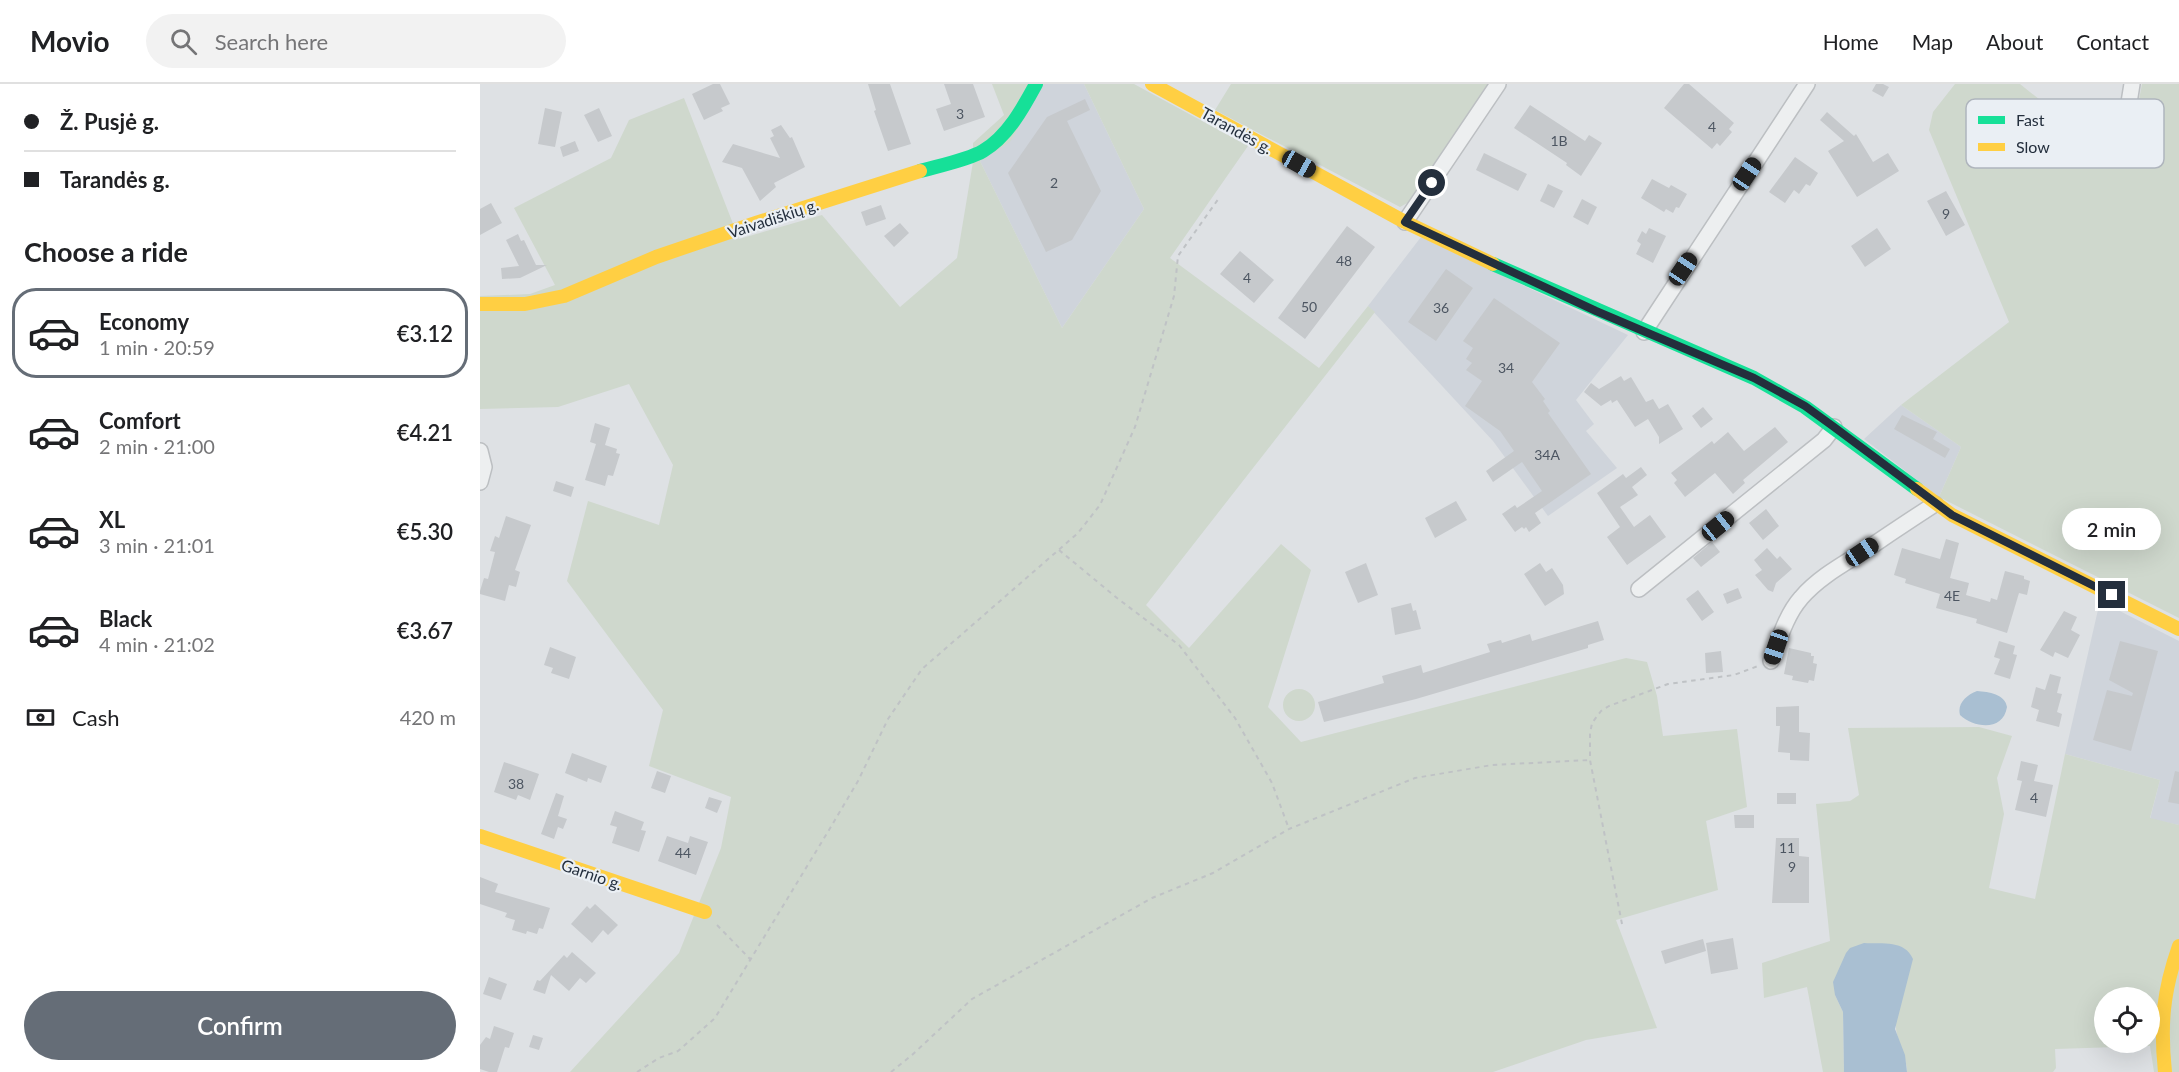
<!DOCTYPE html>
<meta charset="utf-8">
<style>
:root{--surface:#fff;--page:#f2f2f2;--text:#202124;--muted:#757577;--line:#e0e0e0;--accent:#656d77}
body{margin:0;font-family:Lato,sans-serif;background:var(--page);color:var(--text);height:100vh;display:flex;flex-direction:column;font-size:22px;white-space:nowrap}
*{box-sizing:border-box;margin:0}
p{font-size:20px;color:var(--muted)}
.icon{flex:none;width:33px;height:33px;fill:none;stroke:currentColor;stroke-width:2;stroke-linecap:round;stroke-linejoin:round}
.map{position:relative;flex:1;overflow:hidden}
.panel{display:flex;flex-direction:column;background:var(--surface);width:480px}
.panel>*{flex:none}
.hud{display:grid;align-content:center;height:132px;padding:0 24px;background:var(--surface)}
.tools{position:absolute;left:1614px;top:903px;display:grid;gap:12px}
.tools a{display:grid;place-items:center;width:66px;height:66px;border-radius:50%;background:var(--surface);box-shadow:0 6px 24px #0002;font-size:30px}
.end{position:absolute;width:27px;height:27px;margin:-14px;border:8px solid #242f3d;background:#fff;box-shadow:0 0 0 3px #fff}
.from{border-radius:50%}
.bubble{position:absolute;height:42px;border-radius:21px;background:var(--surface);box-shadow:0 6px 24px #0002;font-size:20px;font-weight:600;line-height:42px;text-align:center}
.car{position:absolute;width:18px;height:36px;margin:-18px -9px;border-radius:8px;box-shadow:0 0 4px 2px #0007;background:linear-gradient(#222 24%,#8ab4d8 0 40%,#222 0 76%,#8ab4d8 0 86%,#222 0)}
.hud b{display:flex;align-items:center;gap:21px;height:57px;font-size:22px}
.hud b+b{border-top:2px solid var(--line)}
.hud i{width:15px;height:15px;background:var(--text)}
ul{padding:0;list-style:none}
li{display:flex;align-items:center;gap:18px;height:90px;margin:0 12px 9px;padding:0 12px;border:3px solid transparent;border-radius:24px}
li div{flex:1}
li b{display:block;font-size:22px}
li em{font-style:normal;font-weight:600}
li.current{border-color:var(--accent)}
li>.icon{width:54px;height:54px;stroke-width:1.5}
h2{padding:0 24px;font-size:27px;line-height:72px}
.pay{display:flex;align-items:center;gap:15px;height:66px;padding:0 24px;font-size:22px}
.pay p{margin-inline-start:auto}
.action{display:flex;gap:12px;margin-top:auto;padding:12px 24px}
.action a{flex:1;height:69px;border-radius:36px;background:var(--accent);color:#fff;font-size:24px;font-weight:600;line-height:69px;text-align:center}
header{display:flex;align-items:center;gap:36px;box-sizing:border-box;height:84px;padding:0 30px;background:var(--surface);border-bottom:2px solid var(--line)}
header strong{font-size:28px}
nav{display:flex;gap:33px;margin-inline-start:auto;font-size:21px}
.search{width:420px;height:54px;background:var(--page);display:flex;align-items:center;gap:15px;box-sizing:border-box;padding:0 21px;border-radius:33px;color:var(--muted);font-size:22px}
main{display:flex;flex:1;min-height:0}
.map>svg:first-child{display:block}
.built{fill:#cfd4db}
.green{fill:#cfd8cd;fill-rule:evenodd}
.water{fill:#a9bfd2}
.building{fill:#c6c9cc}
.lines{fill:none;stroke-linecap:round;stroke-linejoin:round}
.street-casing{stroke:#bcbfc2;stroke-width:18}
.path{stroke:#bfc2c5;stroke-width:2;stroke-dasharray:4.5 4.5;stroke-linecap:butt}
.street{stroke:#edeff0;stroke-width:15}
.fast{stroke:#16e098;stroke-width:14}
.slow{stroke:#ffcf43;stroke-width:14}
.route{stroke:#242f3d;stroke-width:8}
.labels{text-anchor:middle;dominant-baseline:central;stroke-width:4.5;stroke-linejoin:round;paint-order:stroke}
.number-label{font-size:14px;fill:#4d5662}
.street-label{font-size:16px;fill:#242f3d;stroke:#eaeff4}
.key{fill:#eaeff4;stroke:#afb5bd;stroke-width:1.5}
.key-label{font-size:16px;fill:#242f3d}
</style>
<header>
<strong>Movio</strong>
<div class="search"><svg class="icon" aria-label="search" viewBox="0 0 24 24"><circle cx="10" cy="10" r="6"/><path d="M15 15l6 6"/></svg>Search here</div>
<nav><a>Home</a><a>Map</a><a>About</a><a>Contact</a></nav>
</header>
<main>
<section class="panel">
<div class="hud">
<b><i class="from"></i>Ž. Pusjė g.</b>
<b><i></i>Tarandės g.</b>
</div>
<h2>Choose a ride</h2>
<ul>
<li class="current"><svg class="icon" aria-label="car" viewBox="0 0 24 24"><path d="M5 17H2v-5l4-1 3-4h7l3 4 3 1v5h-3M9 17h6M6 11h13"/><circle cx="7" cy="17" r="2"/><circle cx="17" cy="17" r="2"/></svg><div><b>Economy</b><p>1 min · 20:59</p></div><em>€3.12</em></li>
<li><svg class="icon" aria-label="car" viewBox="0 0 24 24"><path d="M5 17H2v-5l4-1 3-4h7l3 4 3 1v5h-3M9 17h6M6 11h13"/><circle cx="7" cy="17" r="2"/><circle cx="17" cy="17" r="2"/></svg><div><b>Comfort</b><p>2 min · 21:00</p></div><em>€4.21</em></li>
<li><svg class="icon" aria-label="car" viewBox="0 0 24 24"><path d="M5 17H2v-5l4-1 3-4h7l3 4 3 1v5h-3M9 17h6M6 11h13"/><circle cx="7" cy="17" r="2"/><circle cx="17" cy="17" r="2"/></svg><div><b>XL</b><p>3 min · 21:01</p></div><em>€5.30</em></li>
<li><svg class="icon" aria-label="car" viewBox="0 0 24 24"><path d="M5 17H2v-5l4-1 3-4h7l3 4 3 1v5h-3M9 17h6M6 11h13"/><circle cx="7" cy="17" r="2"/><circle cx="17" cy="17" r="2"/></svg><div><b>Black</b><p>4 min · 21:02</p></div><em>€3.67</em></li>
</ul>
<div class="pay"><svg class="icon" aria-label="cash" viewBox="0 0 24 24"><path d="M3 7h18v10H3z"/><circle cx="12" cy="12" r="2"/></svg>Cash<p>420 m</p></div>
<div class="action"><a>Confirm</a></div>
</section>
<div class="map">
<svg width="1699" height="988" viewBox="0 0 1699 988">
<rect width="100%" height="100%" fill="#dee1e4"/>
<path class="built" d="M564,0h40l60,125 -82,119 -82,-167z
M941,153l207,98 -52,65 18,24 -8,7 31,37 -69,48 -55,-75 -125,-135z
M1421,321l60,42 -22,50 -75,-58z
M1620,517l79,40v184l-29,-6 10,-39 -95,-26z"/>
<path class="green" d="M512,0h52l-34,58 -30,19 82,167 82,-119 -60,-125h50l114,62 -78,112 149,110 49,-62 7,6 -229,293 43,43 92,-104 30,26 -43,137 33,35 325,-84 21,4 10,34 6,40 74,-7 10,78 -41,14 12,69 -102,30 41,108 -71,12 -93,32h-923l109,-119 42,-105 10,-51 -82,-31 14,-56 -96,-129 21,-80 71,24 14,-60 -44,-81 -71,23 -78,2v-113l50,-2 25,-9 -41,-77 97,-50 18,-38 55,-22 55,141 83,-24 78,92 57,-49 16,-96v-19l31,-28z
M751,0h258l-78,117 -11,6 -185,-97z
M1475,0h65l49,39 60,29 13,-68h37v534l-240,-121 22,-50 -60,-42 108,-83 -80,-192 4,-18z
M803 621a16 16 0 1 1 32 0a16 16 0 1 1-32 0Z
M1499,643l33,9 -15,42 7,36 -15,74 46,11 30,-145 95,26 -10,38 29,7v247h-25l-4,-26 -95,3 1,19 -3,4h-146c0,-18 -13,-33 -11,-51l-61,-26 8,17 1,60h-21l-16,-85 -43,11 -2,-35 68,-22 -14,-137 34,-3 9,-6 -11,-67zM1624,914h46v44h-46z"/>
<path class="water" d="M1497,607c12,1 28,3 30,16 -4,25 -33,21 -47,8 -3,-11 6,-20 17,-24z
M1384,859c19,1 41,-3 49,16l-18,70 10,26 2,17h-63l-1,-60 -8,-17 -2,-13 13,-29 4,-5z"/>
<path class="building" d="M233,0h7l10,20 -9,4 2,3 -19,9 -12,-26z
M388,0h22l21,60 -23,7 -14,-40 2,-1z
M464,0h29l12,33 -41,14 -8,-22 15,-5z
M1204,0h5l45,39 -5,6 3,3 -12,14 -3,-3 -5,6 -48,-41z
M1396,0h7l6,3 -6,10 -11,-6z
M605,15l5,11 -23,11 34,70 -29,49 -26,12 -38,-79 39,-56z
M1050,21l55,36 4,-6 13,8 -21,33 -15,-11 1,-2 -53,-35z
M65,24l17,4 -7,35 -17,-3z
M119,24l13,28 -14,6 -14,-27z
M1347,28l27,24 2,-2 17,28 15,-9 11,18 -42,26 -29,-46 16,-10 -24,-21z
M301,41l9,13 2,-1 13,30 -31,16 2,4 -16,14 -18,-33 -20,-6 11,-18 47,14 -10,-20 4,-2 -3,-6z
M95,57l4,10 -16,6 -3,-10z
M1004,69l43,21 -9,17 -42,-21z
M1315,73l23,16 -8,13 -4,-2 -7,10 -5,-4 -9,13 -16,-11z
M1172,95l17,9 2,-3 16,9 -8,14 -3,-1 -3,6 -7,-4 -2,3 -23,-14z
M1068,100l15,7 -9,17 -14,-7z
M1466,107l19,34 -19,11 -19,-35z
M1102,115l15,8 -9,18 -15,-8z
M11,119l11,20 -22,12v-26z
M401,121l5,14 -20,7 -5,-14z
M420,139l9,10 -15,14 -10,-11z
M867,142l28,21 -70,92 -27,-21z
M1169,144l17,8 -13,27 -17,-9 5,-10 -4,-3 5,-10 4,3z
M1397,144l14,21 -26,18 -14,-21z
M38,150l3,7 3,-1 12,25h11l-27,13 -18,1 -1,-11 18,-2 -13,-26z
M760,167l34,29 -20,23 -34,-29z
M966,185l27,19 -37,53 -28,-19z
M1014,214l66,45 -28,39 13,17 -2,2 7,10 -2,2 43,61 -56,39 6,10 -12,9 -3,-5 -2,2 -2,-2 -7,5 -13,-18 13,-9 2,3 25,-17 -20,-29 -29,20 -7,-11 28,-20 -14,-20 -35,-25 17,-25 -16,-11 6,-7 -6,-4 7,-11 -10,-7z
M1141,292l3,5 7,-4 15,25 7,-3 6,10 9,-5 15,25 -24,15v-7l-11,-18 -13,8 -18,-27 -5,3 -1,-3 -10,6 -17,-14 7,-9 8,6z
M1223,323l10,12 -12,9 -9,-12z
M1422,331l35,17 -4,7 17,10 -5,9 -51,-29z
M115,339l15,5 -5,17 12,4 -1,4 4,1 -7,22 -5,-1 -3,11 -20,-6 11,-36 -6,-2z
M1295,343l13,15 -45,38 2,3 -12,11 -18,-21 -30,24 -11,-14 3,-3 -6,-7 41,-32 2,3 14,-12 16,19z
M1161,383l6,8 -15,12 6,8 -18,12 14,20 16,-12 16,22 -39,28 -20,-28 13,-10 -23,-34 26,-19 3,4z
M76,397l18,6 -3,10 -18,-6z
M976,417l11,19 -32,18 -10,-20z
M1286,425l13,17 -16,14 -14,-17z
M26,432l25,9 -16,45 5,2 -4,15 -7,-2 -4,16 -25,-7v-3l4,-13 4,1 7,-27 -5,-1 5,-15 4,2z
M1466,455l13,4 -9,35 19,5 -3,12 24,7 1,-4 6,2 8,-29 19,5v3l6,2 -3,14 -8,-2 -12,40 -31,-10 1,-4 -41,-11 4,-14 -35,-11 1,-4 -12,-4 8,-27 38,11z
M1232,458l8,10 -19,15 -8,-9z
M1287,464l10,11 3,-3 12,13 -16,14 -3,9 -5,-2 -13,-15 7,-5 -8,-10z
M886,479l12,32 -20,8 -13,-31z
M1060,479l6,9 6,-4 11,17 1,9 -19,12 -21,-32z
M1258,504l4,10 -15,6 -4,-10z
M1218,506l16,22 -12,9 -16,-22z
M931,519l2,8 3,-1 5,19 -26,6 -4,-27z
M1584,527l13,6 -6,13 9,5 -12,23 -13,-6 -2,5 -13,-7z
M1118,537l6,19 -16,5v3l-172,51 -92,23 -6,-20 66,-19 -2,-7 39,-11 2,8 67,-21 -3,-8 14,-4 1,3 28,-9 2,7z
M1519,557l16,5 -2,8 4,1 -7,24 -16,-5 6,-15 -6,-2z
M1640,557l38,10 -27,100 -38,-11 14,-50 25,6 1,-3 -24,-13z
M70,563l26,10 -7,22 -18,-6 2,-5 -9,-3z
M1309,564l22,5v3h3l-1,7 4,1 -3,17 -5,-1 -1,3 -16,-3 1,-4 -9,-2z
M1241,567l2,21 -17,1 -1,-20z
M1570,590l11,3 -4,16 5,1 -5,18 5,2 -3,13 -23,-6 3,-11 -8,-3 5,-20 9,3z
M1319,622v26l11,1 -1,28 -19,-1v-7l-12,-1 2,-26h-4v-19z
M92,669l35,13 -6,17 -13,-5 -1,4 -22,-9z
M1541,677l17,4 -4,16 19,4 -7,32 -31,-7 7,-29 -5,-1z
M24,678l35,12 -9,26 -12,-5 -2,5 -22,-8z
M177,687l14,5 -6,17 -14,-5z
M1695,687l4,1v32l-11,-2z
M76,709l8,3 -6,20 9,3 -4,10 -5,-2 -4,12 -13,-5z
M1297,709h19v11h-19z
M229,713l13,4 -5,12 -12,-5z
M135,727l29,11 -3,8 5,1 -7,21 -27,-9 5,-16 -7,-2z
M1254,731h20v13h-19z
M187,752l21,7 2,-7 18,6 -12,33 -38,-14z
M1296,754h23v18l10,1v46h-37z
M0,793l18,7 -3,8 55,16 -7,21 -4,-1 -2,6 -10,-3 -1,3 -14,-4 3,-10 -10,-3 2,-4 -27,-9z
M115,820l23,21 -10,10 -5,-5 -11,13 -21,-19 16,-18 3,3z
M1253,854l5,31 -27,5 -5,-31z
M1223,855l3,12 -41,13 -4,-13z
M92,868l24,21 -10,10 -6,-5 -11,13 -18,-16 -6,19 -12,-4 4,-10 3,1 24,-26 3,3z
M9,893l18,7 -6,16 -18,-6z
M14,942l20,7 -5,15 -4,-1 -8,25h-8l-9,-3v-24l6,-8 4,2z
M53,951l10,3 -4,12 -10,-3z"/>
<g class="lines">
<g class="street-casing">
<path id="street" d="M1647,31l5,-31
M925,138l93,-138
M1164,248l163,-248
M0,367l4,16 -4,15
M1159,505l185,-149 10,-13
M1291,577c8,-21 15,-46 30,-63 16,-19 39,-32 60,-45 24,-16 49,-33 74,-49"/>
</g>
<path class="path" d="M579,466l58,48 62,47 56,73 37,65 17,46
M1142,840l-32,-164v-26l2,-11 9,-12 8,-5 59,-22 66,-9 24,-9
M237,841l33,34
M157,988l22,-14 19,-7 37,-33 114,-188 29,-49 30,-62 34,-50 156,-136 22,-28 35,-78 39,-131 4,-40 41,-58
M411,988l21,-17 60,-56 180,-101 61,-25 76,-44 126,-51 77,-13 98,-5"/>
<use href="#street" class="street"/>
<path class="fast" d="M440,87c18,-5 48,-11 63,-20 25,-15 40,-43 53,-67
M1013,180l261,114 51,29 112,82"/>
<path class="slow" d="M672,0l253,138 88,42
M0,220h45l39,-8 92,-39 100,-34 164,-52
M1437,405l35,26 227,114
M0,752l225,76
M1685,988c-5,-47 -2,-81 14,-126"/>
</g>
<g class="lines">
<path class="route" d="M952,99l-27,39 191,89 158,67 51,28 29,21 118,88 160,80"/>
</g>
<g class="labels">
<g class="number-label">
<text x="480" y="29">3</text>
<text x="1232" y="42">4</text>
<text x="1079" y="56">1B</text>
<text x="574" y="98">2</text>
<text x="1466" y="129">9</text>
<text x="864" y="176">48</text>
<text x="767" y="193">4</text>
<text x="829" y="222">50</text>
<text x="961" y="223">36</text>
<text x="1026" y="283">34</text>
<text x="1067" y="370">34A</text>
<text x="1472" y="511">4E</text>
<text x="36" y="699">38</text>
<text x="1554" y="713">4</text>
<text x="1307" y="763">11</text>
<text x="203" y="768">44</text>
<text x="1312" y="782">9</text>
</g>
<g class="street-label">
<text transform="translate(757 46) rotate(29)">Tarandės g.</text>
<text transform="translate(293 134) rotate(-18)">Vaivadiškių g.</text>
<text transform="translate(112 790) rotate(19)">Garnio g.</text>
</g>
</g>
<rect x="1486" y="15" width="198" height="69" rx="9" class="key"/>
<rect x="1498" y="32" width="27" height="8" fill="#16e098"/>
<rect x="1498" y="59" width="27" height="8" fill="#ffcf43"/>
<g class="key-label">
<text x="1536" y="42">Fast</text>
<text x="1536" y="69">Slow</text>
</g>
</svg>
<div class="tools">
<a><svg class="icon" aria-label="locate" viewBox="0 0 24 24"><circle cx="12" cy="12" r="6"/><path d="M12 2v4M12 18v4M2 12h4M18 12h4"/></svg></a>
</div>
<i class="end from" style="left:952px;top:99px"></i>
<i class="end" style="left:1632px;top:511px"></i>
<div class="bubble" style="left:1582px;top:424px;width:99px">2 min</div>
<i class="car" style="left:819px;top:80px;rotate:119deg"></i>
<i class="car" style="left:1267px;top:90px;rotate:34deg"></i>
<i class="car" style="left:1203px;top:185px;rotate:34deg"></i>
<i class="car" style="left:1238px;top:442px;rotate:51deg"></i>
<i class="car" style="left:1382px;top:468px;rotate:56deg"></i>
<i class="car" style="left:1296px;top:563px;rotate:199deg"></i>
</div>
</main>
